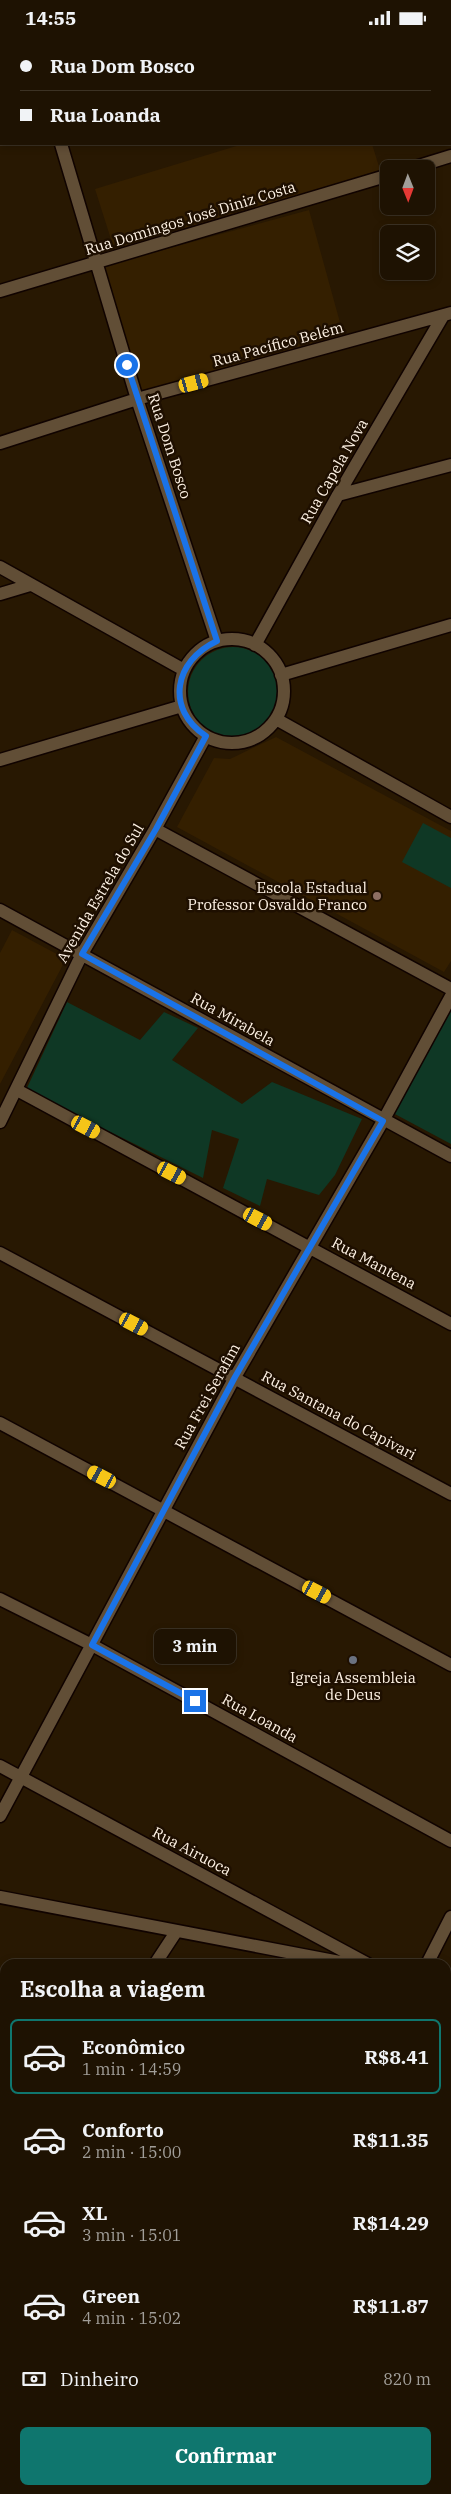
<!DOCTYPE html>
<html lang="pt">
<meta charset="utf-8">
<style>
:root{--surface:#1e1202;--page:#261b0c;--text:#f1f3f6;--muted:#a19e99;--line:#3c3224;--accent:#0f766e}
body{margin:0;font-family:"IBM Plex Serif",serif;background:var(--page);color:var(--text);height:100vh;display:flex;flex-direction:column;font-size:19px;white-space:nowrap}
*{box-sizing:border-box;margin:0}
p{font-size:16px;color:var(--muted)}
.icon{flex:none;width:28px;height:28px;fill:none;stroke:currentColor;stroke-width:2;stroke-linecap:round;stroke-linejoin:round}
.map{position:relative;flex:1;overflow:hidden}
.panel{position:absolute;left:0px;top:1924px;width:451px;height:536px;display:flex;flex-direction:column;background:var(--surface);border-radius:15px 15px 0 0;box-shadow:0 2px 8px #0003,0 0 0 1px var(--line)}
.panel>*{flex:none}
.hud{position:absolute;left:0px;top:0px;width:451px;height:110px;box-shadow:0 2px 8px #0003,0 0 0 1px var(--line);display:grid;align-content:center;height:110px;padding:0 20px;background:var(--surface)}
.needle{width:32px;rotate:179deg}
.fabs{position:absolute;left:380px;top:125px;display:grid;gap:10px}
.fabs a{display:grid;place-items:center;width:55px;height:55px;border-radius:8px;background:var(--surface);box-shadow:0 2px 8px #0003,0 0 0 1px var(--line);font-size:25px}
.end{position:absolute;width:22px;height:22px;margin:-11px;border:6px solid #1a73e8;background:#fff;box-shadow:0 0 0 2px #fff}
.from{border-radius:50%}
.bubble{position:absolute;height:35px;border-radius:8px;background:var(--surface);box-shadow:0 2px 8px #0003,0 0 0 1px var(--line);font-size:16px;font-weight:700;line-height:35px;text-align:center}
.car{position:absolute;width:15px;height:30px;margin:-15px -8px;border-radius:6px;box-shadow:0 0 4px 1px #0007;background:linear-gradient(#f5c518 24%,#345 0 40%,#f5c518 0 76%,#345 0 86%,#f5c518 0)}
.hud b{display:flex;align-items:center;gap:18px;height:48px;font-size:19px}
.hud b+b{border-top:1px solid var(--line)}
.hud i{width:12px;height:12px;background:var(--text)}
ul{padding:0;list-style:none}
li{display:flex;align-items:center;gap:15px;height:75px;margin:0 10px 8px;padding:0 10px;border:2px solid transparent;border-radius:8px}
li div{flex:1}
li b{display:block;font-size:19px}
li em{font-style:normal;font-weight:700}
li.selected{border-color:var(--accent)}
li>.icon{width:45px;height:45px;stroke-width:1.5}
h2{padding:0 20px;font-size:22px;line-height:60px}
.pay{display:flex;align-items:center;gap:12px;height:55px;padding:0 20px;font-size:19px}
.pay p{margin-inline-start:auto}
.action{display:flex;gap:10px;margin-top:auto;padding:10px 20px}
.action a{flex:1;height:58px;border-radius:8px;background:var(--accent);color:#fff;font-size:20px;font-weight:700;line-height:58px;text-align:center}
.status{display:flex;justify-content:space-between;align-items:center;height:35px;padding:0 25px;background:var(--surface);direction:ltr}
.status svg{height:14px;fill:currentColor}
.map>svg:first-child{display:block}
.built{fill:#341f00}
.green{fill:#0f3825}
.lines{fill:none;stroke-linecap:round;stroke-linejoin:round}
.street-casing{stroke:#100300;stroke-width:15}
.secondary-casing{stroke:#100300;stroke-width:20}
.street{stroke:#614e36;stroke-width:12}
.secondary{stroke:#7c5832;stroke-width:18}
.route{stroke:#1a73e8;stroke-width:6}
.education-dot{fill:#8d6e63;stroke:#1e0f00;stroke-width:2}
.worship-dot{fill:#6b7280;stroke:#1e0f00;stroke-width:2}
.labels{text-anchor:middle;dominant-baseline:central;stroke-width:5;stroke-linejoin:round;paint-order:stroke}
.street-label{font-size:15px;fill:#fef2e4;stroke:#1e0f00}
.poi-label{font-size:15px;fill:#fef2e4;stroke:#1e0f00;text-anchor:end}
</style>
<div class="status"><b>14:55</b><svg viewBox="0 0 49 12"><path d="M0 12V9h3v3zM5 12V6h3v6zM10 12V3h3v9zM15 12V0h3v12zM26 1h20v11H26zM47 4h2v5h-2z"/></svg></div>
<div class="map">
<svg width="451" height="2459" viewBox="0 0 451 2459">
<rect width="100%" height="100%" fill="#281802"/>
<path class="built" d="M243,109h129l8,26 -265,82 -20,-63z
M309,175l35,127 -205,56 -35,-127z
M276,702l175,94v130l-7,11 -267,-145 37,-69 16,1z
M12,895l54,29 -66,125v-131z
M0,2361l5,3v73l-5,7z"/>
<path class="green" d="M188 657a45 45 0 1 1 90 0a45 45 0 1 1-90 0Z
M423,788l28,15v50l-49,-26z
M67,967l73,38 24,-28 34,16 -26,32 70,44 30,-22 90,37 -27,56 -16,20 -52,-16 -7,27 -37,-18 16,-49 -27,-9 -9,48 -177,-88z
M451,970v139l-58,-31z"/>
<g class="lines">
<g class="street-casing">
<path id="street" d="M29,0v1
M425,0v1
M351,1l4,-1
M450,85l1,3
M0,103h1
M61,109l76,255 80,242
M409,134l42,-13
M0,256l389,-116
M0,408l137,-44 314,-86
M338,460l113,-30
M0,532l184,103
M0,559l30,-9
M180 656a52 52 0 1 1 104 0a52 52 0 1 1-104 0Z
M255,610l83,-150 105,-179
M281,640l170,-50
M276,684l175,98
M0,725l182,-54
M155,794l296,160
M0,875l451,246
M17,1055l434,234
M0,1087l82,-168 73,-125 51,-93
M0,1218l451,241
M0,1388l451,242
M0,1564l92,46 359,196
M0,1731l368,198
M0,1781l235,-439 148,-256 68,-125
M0,1862l350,67
M155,1929l21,-32
M427,1929l24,-47
M0,1980l5,4
M446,2271l5,-7
M0,2349l5,3
M153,2455l6,4"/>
</g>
<g class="secondary-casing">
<path id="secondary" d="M0,2161l5,3
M433,2455l6,4"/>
</g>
<use href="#street" class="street"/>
<use href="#secondary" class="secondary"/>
</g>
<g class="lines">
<path class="route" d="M127,330l90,276c-43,20 -52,68 -11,95l-50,93 -74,125 301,167 -148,256 -143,268 103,56"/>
</g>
<circle class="education-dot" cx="377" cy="861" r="5"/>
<circle class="worship-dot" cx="353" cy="1625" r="5"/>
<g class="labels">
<g class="street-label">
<text transform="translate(190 183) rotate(-17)">Rua Domingos José Diniz Costa</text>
<text transform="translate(278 309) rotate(-15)">Rua Pacífico Belém</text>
<text transform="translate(170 411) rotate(72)">Rua Dom Bosco</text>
<text transform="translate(334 436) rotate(-60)">Rua Capela Nova</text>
<text transform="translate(100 858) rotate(-60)">Avenida Estrela do Sul</text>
<text transform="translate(233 984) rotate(29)">Rua Mirabela</text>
<text transform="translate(374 1228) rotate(28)">Rua Mantena</text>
<text transform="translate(207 1361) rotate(-61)">Rua Frei Serafim</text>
<text transform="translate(339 1380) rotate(28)">Rua Santana do Capivari</text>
<text transform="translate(260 1683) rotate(29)">Rua Loanda</text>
<text transform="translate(192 1816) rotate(28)">Rua Airuoca</text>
</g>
<g class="poi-label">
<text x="367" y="852">Escola Estadual<tspan x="367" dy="17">Professor Osvaldo Franco</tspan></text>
<text x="353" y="1642" text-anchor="middle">Igreja Assembleia<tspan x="353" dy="17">de Deus</tspan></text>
</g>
</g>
</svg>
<div class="fabs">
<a><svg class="needle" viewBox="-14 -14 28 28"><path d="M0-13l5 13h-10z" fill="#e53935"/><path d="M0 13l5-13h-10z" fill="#a19e99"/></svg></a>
<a><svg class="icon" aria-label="layers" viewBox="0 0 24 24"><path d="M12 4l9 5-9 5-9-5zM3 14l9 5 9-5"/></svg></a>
</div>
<i class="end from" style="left:127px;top:330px"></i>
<i class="end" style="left:195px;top:1666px"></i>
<div class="bubble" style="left:154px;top:1594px;width:82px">3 min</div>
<i class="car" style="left:194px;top:348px;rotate:75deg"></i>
<i class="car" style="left:86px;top:1092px;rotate:118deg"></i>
<i class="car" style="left:172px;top:1138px;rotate:118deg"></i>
<i class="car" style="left:258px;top:1184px;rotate:118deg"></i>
<i class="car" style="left:134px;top:1289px;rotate:118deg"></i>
<i class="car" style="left:102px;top:1442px;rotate:298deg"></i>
<i class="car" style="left:317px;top:1557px;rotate:118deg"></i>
<div class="hud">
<b><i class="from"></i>Rua Dom Bosco</b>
<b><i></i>Rua Loanda</b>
</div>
<section class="panel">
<h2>Escolha a viagem</h2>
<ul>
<li class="selected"><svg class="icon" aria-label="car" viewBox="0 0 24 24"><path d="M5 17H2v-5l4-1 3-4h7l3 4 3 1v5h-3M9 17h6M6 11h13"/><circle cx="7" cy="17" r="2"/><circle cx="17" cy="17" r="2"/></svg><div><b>Econômico</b><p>1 min · 14:59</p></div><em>R$8.41</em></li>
<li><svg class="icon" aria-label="car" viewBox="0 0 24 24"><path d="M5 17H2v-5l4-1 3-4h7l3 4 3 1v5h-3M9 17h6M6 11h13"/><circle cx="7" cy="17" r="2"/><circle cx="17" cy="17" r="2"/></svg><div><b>Conforto</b><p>2 min · 15:00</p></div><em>R$11.35</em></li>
<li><svg class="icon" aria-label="car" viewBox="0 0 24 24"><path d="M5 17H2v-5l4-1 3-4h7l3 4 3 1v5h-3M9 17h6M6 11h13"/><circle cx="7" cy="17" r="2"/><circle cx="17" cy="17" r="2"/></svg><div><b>XL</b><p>3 min · 15:01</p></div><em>R$14.29</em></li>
<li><svg class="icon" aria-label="car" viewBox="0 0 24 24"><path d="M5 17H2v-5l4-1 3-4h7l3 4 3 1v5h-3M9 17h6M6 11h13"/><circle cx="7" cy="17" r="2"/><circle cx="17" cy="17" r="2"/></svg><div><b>Green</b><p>4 min · 15:02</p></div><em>R$11.87</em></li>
</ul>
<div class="pay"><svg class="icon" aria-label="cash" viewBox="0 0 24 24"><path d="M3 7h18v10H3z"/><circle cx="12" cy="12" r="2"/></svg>Dinheiro<p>820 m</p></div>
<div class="action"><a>Confirmar</a></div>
</section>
</div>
